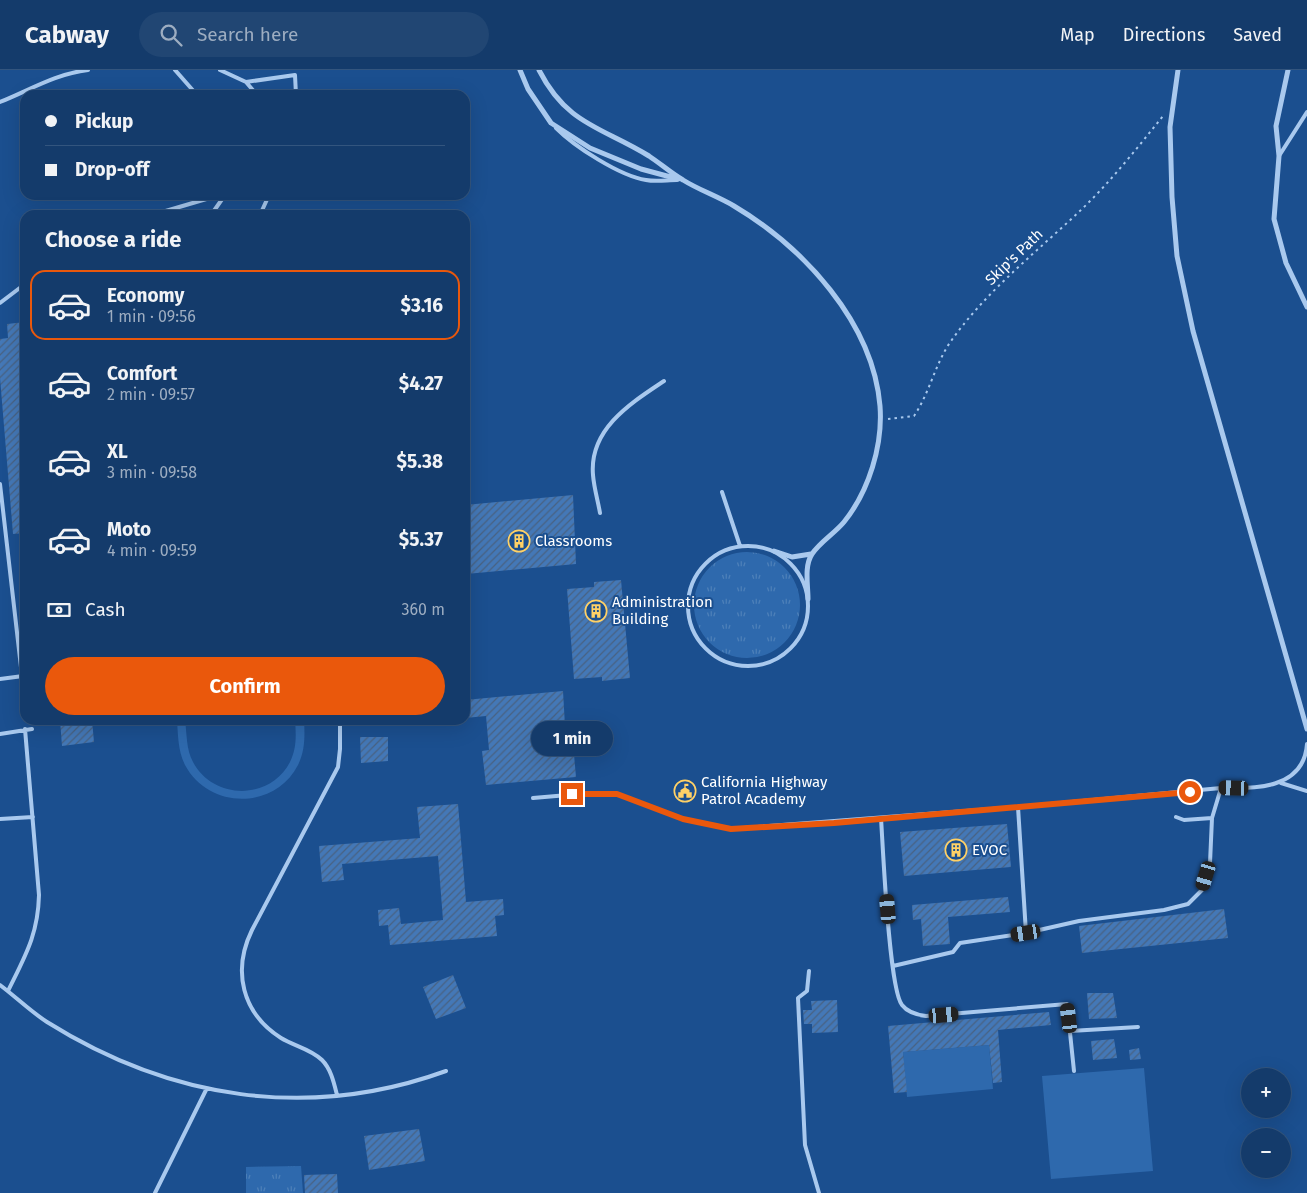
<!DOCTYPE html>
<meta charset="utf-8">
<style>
:root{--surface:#143b6b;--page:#214673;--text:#f1f3f6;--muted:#9dadc1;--line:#33557e;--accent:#ea580c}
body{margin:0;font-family:"Fira Sans",sans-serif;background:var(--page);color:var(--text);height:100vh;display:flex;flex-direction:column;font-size:19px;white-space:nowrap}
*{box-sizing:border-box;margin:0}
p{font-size:16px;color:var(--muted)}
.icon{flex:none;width:28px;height:28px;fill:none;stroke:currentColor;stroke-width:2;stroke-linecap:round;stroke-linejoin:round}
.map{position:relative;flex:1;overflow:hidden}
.side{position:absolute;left:20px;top:140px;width:450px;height:515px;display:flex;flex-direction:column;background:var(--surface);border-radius:15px;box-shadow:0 5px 20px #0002,0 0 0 1px var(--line)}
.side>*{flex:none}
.hud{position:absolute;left:20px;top:20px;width:450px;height:110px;border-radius:15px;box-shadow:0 5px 20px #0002,0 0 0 1px var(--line);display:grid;align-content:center;height:110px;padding:0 25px;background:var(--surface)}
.buttons{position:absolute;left:1241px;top:998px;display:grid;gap:10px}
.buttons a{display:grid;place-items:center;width:50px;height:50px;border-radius:50%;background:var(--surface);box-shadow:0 5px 20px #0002,0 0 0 1px var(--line);font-size:25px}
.end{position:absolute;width:22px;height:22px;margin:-11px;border:6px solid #ea580c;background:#fff;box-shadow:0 0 0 2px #fff}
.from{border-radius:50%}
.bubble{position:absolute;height:35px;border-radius:18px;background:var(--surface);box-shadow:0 5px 20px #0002,0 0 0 1px var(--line);font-size:16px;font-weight:700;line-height:35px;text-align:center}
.car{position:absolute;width:15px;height:30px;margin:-15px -8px;border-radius:6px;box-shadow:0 0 4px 1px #0007;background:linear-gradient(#222 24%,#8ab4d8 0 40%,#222 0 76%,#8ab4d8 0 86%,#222 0)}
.hud b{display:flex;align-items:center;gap:18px;height:48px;font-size:19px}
.hud b+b{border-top:1px solid var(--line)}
.hud i{width:12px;height:12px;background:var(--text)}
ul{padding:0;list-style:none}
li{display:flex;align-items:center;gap:15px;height:70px;margin:0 10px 8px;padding:0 15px;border:2px solid transparent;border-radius:15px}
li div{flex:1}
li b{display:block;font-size:19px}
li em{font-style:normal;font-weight:700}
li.on{border-color:var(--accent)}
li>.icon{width:45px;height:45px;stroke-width:1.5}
h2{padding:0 25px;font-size:22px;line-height:60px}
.pay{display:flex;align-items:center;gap:12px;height:55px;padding:0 25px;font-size:19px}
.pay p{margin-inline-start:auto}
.button{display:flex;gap:10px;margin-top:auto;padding:10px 25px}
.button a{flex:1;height:58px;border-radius:30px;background:var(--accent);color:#fff;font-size:20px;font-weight:700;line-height:58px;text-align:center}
header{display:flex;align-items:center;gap:30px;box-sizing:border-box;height:70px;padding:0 25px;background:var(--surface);border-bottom:1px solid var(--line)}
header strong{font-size:24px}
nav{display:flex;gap:28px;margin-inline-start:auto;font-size:18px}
.search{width:350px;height:45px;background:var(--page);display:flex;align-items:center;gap:12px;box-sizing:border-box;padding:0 18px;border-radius:28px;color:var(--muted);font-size:19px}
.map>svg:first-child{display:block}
.grass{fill:url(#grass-tufts)}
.garden{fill:#2e69ad}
.building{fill:url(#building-hatch)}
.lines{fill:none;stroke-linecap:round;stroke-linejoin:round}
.path{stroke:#a9c9ee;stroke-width:2;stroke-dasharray:2.5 4;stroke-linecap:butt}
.lane{stroke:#a9c9ee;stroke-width:4}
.street{stroke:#a9c9ee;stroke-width:5}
.route{stroke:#ea580c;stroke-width:6}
.labels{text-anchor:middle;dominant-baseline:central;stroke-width:4;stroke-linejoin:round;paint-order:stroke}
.street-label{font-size:15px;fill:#fff;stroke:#1b4f8f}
.poi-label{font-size:15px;fill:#fff;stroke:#1b4f8f;text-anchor:start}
</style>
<header>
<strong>Cabway</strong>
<div class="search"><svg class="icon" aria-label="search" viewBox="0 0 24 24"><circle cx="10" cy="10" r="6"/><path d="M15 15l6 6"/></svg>Search here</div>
<nav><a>Map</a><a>Directions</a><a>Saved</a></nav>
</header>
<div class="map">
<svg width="1307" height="1123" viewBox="0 0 1307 1123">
<defs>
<pattern id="grass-tufts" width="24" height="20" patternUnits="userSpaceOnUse" patternTransform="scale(1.25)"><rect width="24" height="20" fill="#2e69ad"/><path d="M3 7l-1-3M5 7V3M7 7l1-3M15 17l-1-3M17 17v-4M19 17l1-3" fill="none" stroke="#4d80b9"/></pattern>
<pattern id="building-hatch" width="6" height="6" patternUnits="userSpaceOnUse" patternTransform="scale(1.25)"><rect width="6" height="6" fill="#4478b7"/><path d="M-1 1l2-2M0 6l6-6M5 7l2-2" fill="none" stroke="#486282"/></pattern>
</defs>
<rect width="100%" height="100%" fill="#1b4f8f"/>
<path class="grass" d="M694 535a53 53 0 1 1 106 0a53 53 0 1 1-106 0Z
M301,1096l2,27h-57v-26z"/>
<path class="garden" d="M177,650h8c2,14 1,29 8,42 20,38 77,39 97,0 7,-14 6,-28 5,-42h9c1,16 1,31 -6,45 -23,45 -89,45 -113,0 -7,-14 -7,-30 -8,-45z
M989,975l4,44 -86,8 -4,-45z
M1144,998l9,103 -102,8 -9,-103z"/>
<path class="building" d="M25,252v211l-12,1 -13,-156v-39l8,-1 -1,-14z
M573,425l3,69 -110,10 -1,-69z
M621,510l9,98 -28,3v-4l-28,2 -7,-90 27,-2v-5z
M563,621l3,52h7l3,34 -90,8 -4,-34 7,-1 -3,-34 -21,2v-18z
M60,650h32l2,22 -32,4z
M360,667h28v24l-27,2z
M458,734l8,98 37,-3 1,16 -9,1 2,20 -107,9 -2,-20 -9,1 -1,-16 21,-2 2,16 42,-4 -5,-64 -96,8 2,16 -22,2 -3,-36 101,-8 -3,-31z
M1007,754l4,43 -107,9 -4,-44z
M1008,827l2,15 -62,5 2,27 -27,2 -2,-27 -8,1 -1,-15z
M1224,839l4,29 -146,15 -3,-27z
M453,905l13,33 -30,11 -13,-32z
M1087,923h26l4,25 -28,1z
M837,930l1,32 -26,1v-9h-8l-1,-14h9l-1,-9z
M1049,942l2,13 -53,5 4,52 -9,1 -4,-38 -86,7 4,40 -13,1 -6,-67z
M1114,969l3,19 -24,2 -2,-19z
M1139,978l2,11 -11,1 -1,-10z
M419,1059l6,32 -56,9 -5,-34z
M337,1104l1,19h-33l-1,-18z"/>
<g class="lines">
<path class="path" d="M888,349l26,-3c16,-24 21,-52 37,-75 36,-51 87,-90 132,-133 29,-28 55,-61 80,-92"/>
<path class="lane" d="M175,0l22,25
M220,0l26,12 11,13
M246,12l49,-7 1,20
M0,32c30,-12 55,-28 88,-32
M556,58c19,19 64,48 90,52 10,2 21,0 31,0
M1279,86l28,-44
M253,125h39
M336,125l35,4
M152,145l68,-20
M211,145l14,-20
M260,145l9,-20
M0,233l25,-19
M0,414l22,192
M722,422l18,54
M600,443c-2,-12 -6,-25 -7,-38 -4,-46 38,-72 71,-94
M688 536a60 60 0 1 1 120 0a60 60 0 1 1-120 0Z
M0,609l23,-3
M0,664l32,-5
M1281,713l26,8
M533,728l58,-5 26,1 66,25 48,10 287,-22 203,-19c34,1 83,1 86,-44
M1176,747l8,3 28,-2 9,-30
M881,748c2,30 8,171 21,187 6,8 16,10 24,11l141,-12 7,67
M0,749l33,-2
M1026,863l53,-12 85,-11 24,-6 14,-14 8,-27 2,-45
M893,896l60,-14 7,-9 66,-10 -8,-126
M809,901l-2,20 -9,7 7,147 14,48
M0,915c16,12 30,26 47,37 123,77 261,99 399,49
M8,921c17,-35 30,-56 31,-96l-14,-166
M1070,961l68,-4
M337,1025c-3,-12 -6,-26 -15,-35 -11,-11 -28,-14 -41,-22 -39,-25 -49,-67 -29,-108l86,-163 2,-18v-29
M155,1123l52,-105"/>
<path class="street" d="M520,0l8,19 23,34 39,25 51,21 37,10
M539,0c28,55 63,57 110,86 12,8 22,17 34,24 16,10 34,16 51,26 69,41 139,116 146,200 3,39 -11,85 -36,116 -9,11 -24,20 -32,32 -8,12 -4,31 -4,45
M1178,0l-8,57 2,70 5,59 16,75 114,398
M1288,0l-12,56 3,30 -5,63 12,44 21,44
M774,481l18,6 19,-3"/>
</g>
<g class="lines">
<path class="route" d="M572,724h45l66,25 48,10 103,-6 356,-31"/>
</g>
<defs>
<g id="building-ring" transform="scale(1.125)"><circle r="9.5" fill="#1b4f8f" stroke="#ffd166" stroke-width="1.5"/><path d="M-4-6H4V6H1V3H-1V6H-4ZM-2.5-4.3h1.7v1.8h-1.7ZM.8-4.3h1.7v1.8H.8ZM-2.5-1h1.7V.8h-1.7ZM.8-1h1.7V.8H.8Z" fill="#ffd166"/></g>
<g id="civic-ring" transform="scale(1.125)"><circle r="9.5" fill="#1b4f8f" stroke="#ffd166" stroke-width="1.5"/><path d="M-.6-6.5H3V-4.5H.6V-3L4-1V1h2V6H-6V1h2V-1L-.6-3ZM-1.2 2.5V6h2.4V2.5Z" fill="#ffd166"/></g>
</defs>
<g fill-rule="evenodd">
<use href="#building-ring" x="519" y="471"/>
<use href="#building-ring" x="596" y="541"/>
<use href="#civic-ring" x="685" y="721"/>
<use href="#building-ring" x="956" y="780"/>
</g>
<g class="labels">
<g class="street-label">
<text transform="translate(1014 187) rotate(-44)">Skip's Path</text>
</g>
<g class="poi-label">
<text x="535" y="471">Classrooms</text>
<text x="612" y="532">Administration<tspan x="612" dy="17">Building</tspan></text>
<text x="701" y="712">California Highway<tspan x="701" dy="17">Patrol Academy</tspan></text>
<text x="972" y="780">EVOC</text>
</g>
</g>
</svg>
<div class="buttons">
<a>+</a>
<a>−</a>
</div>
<i class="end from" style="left:1190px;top:722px"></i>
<i class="end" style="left:572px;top:724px"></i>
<div class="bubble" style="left:531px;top:651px;width:82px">1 min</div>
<i class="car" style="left:1234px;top:718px;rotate:272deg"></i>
<i class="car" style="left:1206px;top:806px;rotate:197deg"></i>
<i class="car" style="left:888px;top:839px;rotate:355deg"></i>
<i class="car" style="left:1026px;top:863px;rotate:261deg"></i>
<i class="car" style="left:944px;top:945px;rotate:85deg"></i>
<i class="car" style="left:1069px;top:948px;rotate:353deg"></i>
<div class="hud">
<b><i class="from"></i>Pickup</b>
<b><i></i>Drop-off</b>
</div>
<section class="side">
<h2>Choose a ride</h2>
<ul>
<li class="on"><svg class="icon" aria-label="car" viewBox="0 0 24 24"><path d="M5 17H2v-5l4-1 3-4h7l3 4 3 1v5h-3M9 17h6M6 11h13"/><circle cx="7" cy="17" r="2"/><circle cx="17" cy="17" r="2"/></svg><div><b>Economy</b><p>1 min · 09:56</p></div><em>$3.16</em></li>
<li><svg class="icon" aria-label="car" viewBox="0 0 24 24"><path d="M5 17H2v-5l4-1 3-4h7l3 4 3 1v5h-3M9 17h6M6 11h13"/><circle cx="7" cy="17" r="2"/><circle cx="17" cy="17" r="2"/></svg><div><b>Comfort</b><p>2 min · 09:57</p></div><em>$4.27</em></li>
<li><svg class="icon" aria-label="car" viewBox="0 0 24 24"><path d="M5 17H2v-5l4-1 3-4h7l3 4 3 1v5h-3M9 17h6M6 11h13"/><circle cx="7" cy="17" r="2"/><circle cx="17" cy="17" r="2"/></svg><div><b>XL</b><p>3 min · 09:58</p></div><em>$5.38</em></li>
<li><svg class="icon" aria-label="car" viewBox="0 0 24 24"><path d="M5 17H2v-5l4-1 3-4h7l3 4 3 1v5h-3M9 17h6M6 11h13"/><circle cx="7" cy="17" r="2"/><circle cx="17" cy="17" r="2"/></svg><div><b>Moto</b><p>4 min · 09:59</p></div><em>$5.37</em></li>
</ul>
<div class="pay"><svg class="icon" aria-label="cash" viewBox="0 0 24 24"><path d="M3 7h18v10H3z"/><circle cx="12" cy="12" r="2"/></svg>Cash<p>360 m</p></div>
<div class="button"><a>Confirm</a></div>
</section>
</div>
